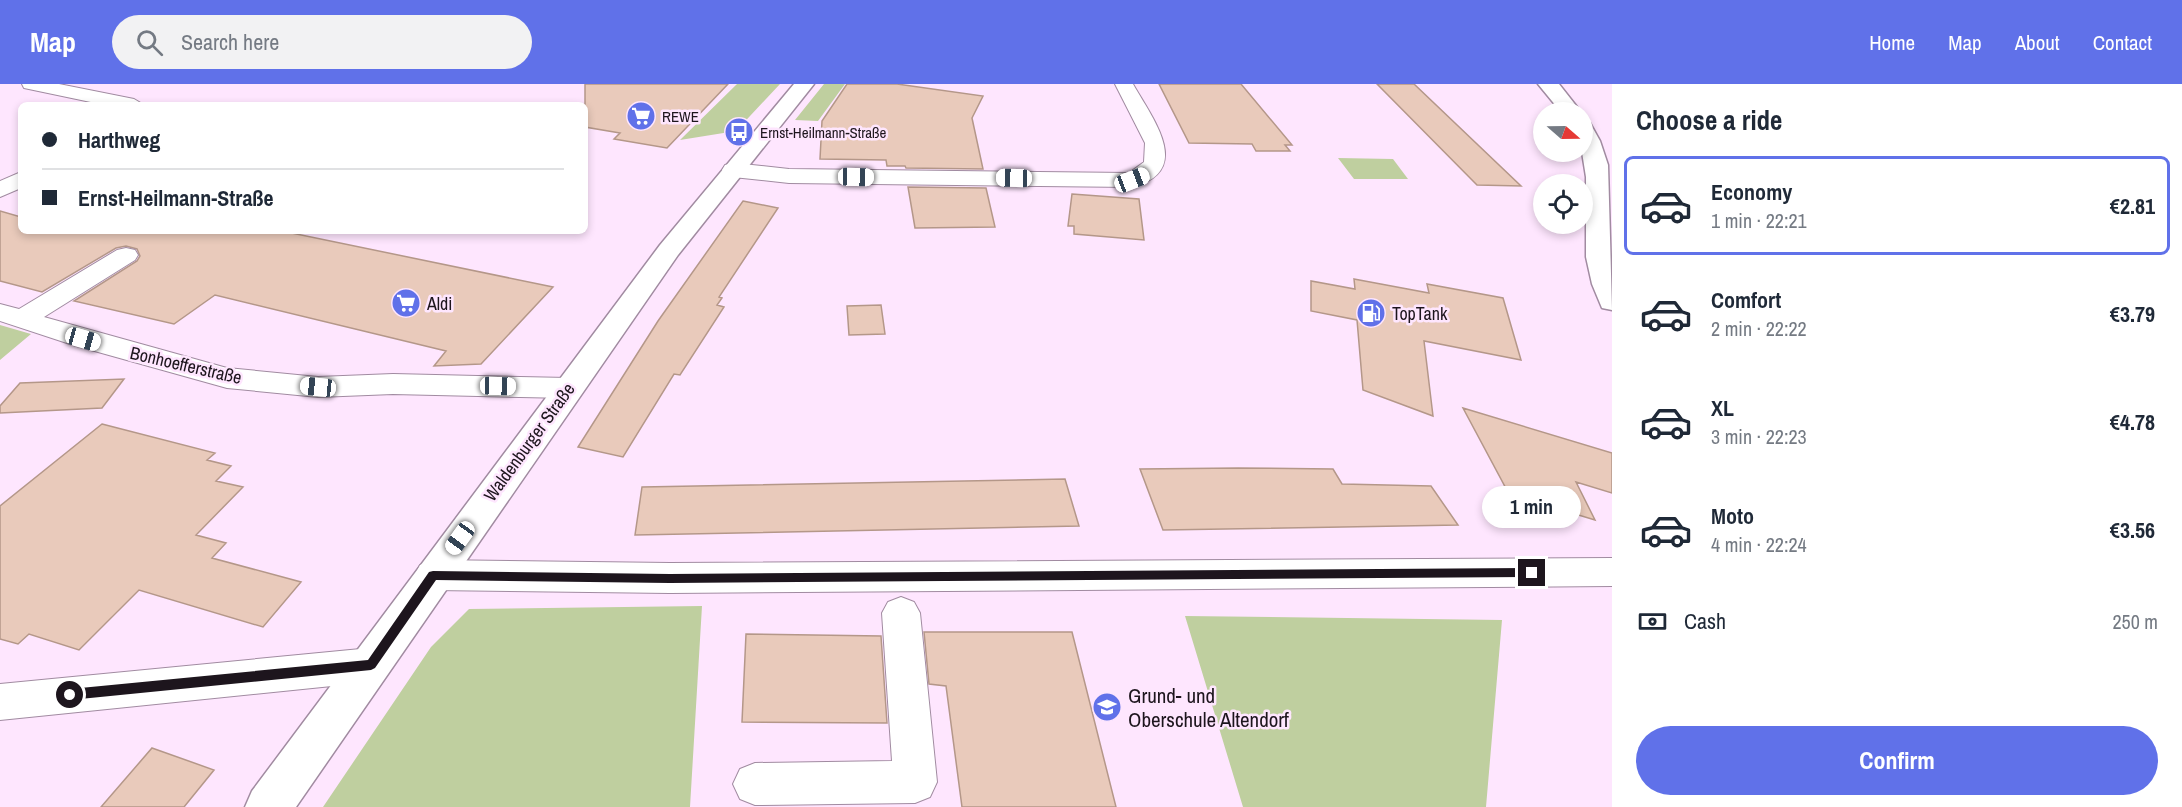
<!DOCTYPE html>
<meta charset="utf-8">
<style>
:root{--surface:#fff;--page:#f2f2f3;--text:#1f2937;--muted:#747a83;--line:#e0e1e3;--accent:#6071e9}
body{margin:0;font-family:"Archivo Narrow",sans-serif;background:var(--page);color:var(--text);height:100vh;display:flex;flex-direction:column;font-size:22px;white-space:nowrap}
*{box-sizing:border-box;margin:0}
p{font-size:20px;color:var(--muted)}
.icon{flex:none;width:33px;height:33px;fill:none;stroke:currentColor;stroke-width:2;stroke-linecap:round;stroke-linejoin:round}
.map{position:relative;flex:1;overflow:hidden}
.sheet{display:flex;flex-direction:column;background:var(--surface);width:570px}
.sheet>*{flex:none}
.guide{position:absolute;left:18px;top:18px;width:570px;height:132px;border-radius:9px;box-shadow:0 3px 9px #0003;display:grid;align-content:center;height:132px;padding:0 24px;background:var(--surface)}
.needle{width:39px;rotate:110deg}
.tools{position:absolute;left:1533px;top:18px;display:grid;gap:12px}
.tools a{display:grid;place-items:center;width:60px;height:60px;border-radius:50%;background:var(--surface);box-shadow:0 3px 9px #0003;font-size:30px}
.end{position:absolute;width:27px;height:27px;margin:-14px;border:8px solid #1d151d;background:#fff;box-shadow:0 0 0 3px #fff}
.from{border-radius:50%}
.bubble{position:absolute;height:42px;border-radius:21px;background:var(--surface);box-shadow:0 3px 9px #0003;font-size:20px;font-weight:800;line-height:42px;text-align:center}
.car{position:absolute;width:18px;height:36px;margin:-18px -9px;border-radius:8px;box-shadow:0 0 4px 2px #0007;background:linear-gradient(#fff 24%,#345 0 40%,#fff 0 76%,#345 0 86%,#fff 0)}
.guide b{display:flex;align-items:center;gap:21px;height:57px;font-size:22px}
.guide b+b{border-top:2px solid var(--line)}
.guide i{width:15px;height:15px;background:var(--text)}
ul{padding:0;list-style:none}
li{display:flex;align-items:center;gap:18px;height:99px;margin:0 12px 9px;padding:0 12px;border:3px solid transparent;border-radius:9px}
li div{flex:1}
li b{display:block;font-size:22px}
li em{font-style:normal;font-weight:800}
li.on{border-color:var(--accent)}
li>.icon{width:54px;height:54px;stroke-width:1.5}
h2{padding:0 24px;font-size:27px;line-height:72px}
.pay{display:flex;align-items:center;gap:15px;height:66px;padding:0 24px;font-size:22px}
.pay p{margin-inline-start:auto}
.button{display:flex;gap:12px;margin-top:auto;padding:12px 24px}
.button a{flex:1;height:69px;border-radius:36px;background:var(--accent);color:#fff;font-size:24px;font-weight:800;line-height:69px;text-align:center}
header{display:flex;align-items:center;gap:36px;box-sizing:border-box;height:84px;padding:0 30px;background:var(--accent);color:#fff}
header strong{font-size:28px}
nav{display:flex;gap:33px;margin-inline-start:auto;font-size:21px}
.search{width:420px;height:54px;background:var(--page);display:flex;align-items:center;gap:15px;box-sizing:border-box;padding:0 21px;border-radius:33px;color:var(--muted);font-size:22px}
main{display:flex;flex:1;min-height:0}
.map>svg:first-child{display:block}
.green{fill:#bfcf9f}
.building{fill:#e9cabb;stroke:#b49789;stroke-width:1.5}
.lines{fill:none;stroke-linecap:round;stroke-linejoin:round}
.street-casing{stroke:#a18ba1;stroke-width:2}
.secondary-casing{stroke:#a18ba1;stroke-width:3}
.street{fill:#fff;fill-rule:evenodd}
.secondary{fill:#fff;fill-rule:evenodd}
.route{fill:#1d151d}
.labels{text-anchor:middle;dominant-baseline:central;stroke-width:5;stroke-linejoin:round;paint-order:stroke}
.far-poi-label{font-size:15px;fill:#1d151d;stroke:#fee6fe;text-anchor:start}
.poi-label{font-size:18px;fill:#1d151d;stroke:#fee6fe;text-anchor:start}
.street-label{font-size:18px;fill:#1d151d;stroke:#fee6fe}
.near-poi-label{font-size:21px;fill:#1d151d;stroke:#fee6fe;text-anchor:start}
</style>
<header>
<strong>Map</strong>
<div class="search"><svg class="icon" aria-label="search" viewBox="0 0 24 24"><circle cx="10" cy="10" r="6"/><path d="M15 15l6 6"/></svg>Search here</div>
<nav><a>Home</a><a>Map</a><a>About</a><a>Contact</a></nav>
</header>
<main>
<div class="map">
<svg width="1612" height="723" viewBox="0 0 1612 723">
<rect width="100%" height="100%" fill="#fee6fe"/>
<path class="green" d="M737,0h43l-44,47 -56,9z
M824,0h21l-27,37 -23,-1z
M1338,74l55,1 15,20h-54z
M0,241l31,9 -31,26z
M702,522l-12,201h-367l108,-160 38,-38z
M1185,532l317,4 -16,187h-243z"/>
<path class="building" d="M585,0h143l-61,64 -53,-9 6,-6 -35,-6z
M847,0h50l86,12 -11,22 11,51 -77,-1 -1,-2h-18l-1,-6 -66,-1 2,-38z
M1159,0h82l51,61h-7l5,6h-34l-4,-7 -63,-1z
M1377,0h37l107,102 -44,-1z
M908,103l78,1 9,39 -80,1z
M1072,110l67,5 5,41 -70,-6v-8h-6z
M743,117l35,7 -59,89 3,1 -5,7 7,2 -44,68 -6,-1 -51,83 -45,-10 80,-126z
M0,127l21,6v14h261l271,56 -72,77 -47,2 12,-15 -231,-56 -41,29 -100,-23 63,-40 3,-5 -3,-7 -11,-3 -10,2 -74,44 -42,-11z
M1354,195l75,14 -2,-9 76,14 18,62 -97,-19 9,75 -70,-26 -6,-70 -46,-9v-30l44,8z
M881,221l4,29 -36,1 -2,-29z
M124,295l-22,29 -102,5v-7l20,-23z
M1463,324l149,45v40l-36,-11 19,38 -86,-26z
M102,340l113,29 -8,7 24,6 -15,15 27,6 -47,48 30,8 -14,15 89,24 -38,45 -124,-37 -60,60 -50,-16 -11,10 -18,-5v-133z
M1238,384l95,1 9,15 89,2 27,39 -295,5 -23,-61z
M1065,395l14,47 -444,9 7,-48z
M924,548h148l44,175h-154l-16,-121 -17,-2z
M746,550l135,2 6,87 -145,-1z
M152,664l62,22 -30,37h-83z"/>
<g class="lines">
<g class="street-casing">
<path id="street" d="M22,0h37l75,15 10,6h-39l-81,-17z
M1115,0h18c19,34 62,87 -1,103l-343,-4 -56,-6 -8,-2 -3,-5 3,-5 8,-2 56,6 340,4 15,-11 1,-19z
M21,88v16l-21,9v-16z
M126,164l9,2 3,5 -3,5 -91,57 183,51 91,9 75,-3 175,4 10,3 5,7 -5,7 -10,3 -175,-4 -75,3 -91,-9 -154,-43 -73,-24v-17l19,5 98,-59z
M1612,474v28l-942,7 -237,-3 -13,-5 -5,-10 5,-10 13,-5 237,3z
M901,513l13,5 6,11 17,169 -7,15 -15,6 -160,2 -15,-6 -7,-15 7,-15 15,-6 137,-2 -10,-148 6,-11z
M371,564l14,5 6,12 -6,12 -14,5 -371,38v-36z"/>
</g>
<g class="secondary-casing">
<path id="secondary" d="M794,0h20l-136,171 -382,552h-51l7,-16 408,-546z
M1538,0h21l22,28h-20z
M1582,38l8,1 10,18 8,24 4,145 -10,-2 -10,-24 -6,-27v-80l-4,-25z"/>
</g>
<use href="#street" class="street"/>
<use href="#secondary" class="secondary"/>
</g>
<path class="route" d="M1532,484l6,5 -6,4 -862,6 -234,-3 -61,88 -4,2 -301,30 -7,-5 7,-6 298,-29 61,-88 4,-1 237,3z"/>
<defs>
<g id="supermarket-disc" transform="scale(1.5)"><circle r="9.5" fill="#6071e9" stroke="#fee6fe"/><path d="M-6-5.5h2.5l.6 2H6L4.5 2H-2.5L-4.4-4H-6ZM-1.5 3.2a1.3 1.3 0 1 0 .1 0ZM3 3.2a1.3 1.3 0 1 0 .1 0Z" fill="#fff"/></g>
<g id="bus-disc" transform="scale(1.5)"><circle r="9.5" fill="#6071e9" stroke="#fee6fe"/><path d="M-5-6H5V4H4V6H2V4H-2V6H-4V4H-5ZM-3.5-4V0h7V-4ZM-3.5 1.2v1.5H-2V1.2ZM2 1.2v1.5H3.5V1.2Z" fill="#fff"/></g>
<g id="fuel-disc" transform="scale(1.5)"><circle r="9.5" fill="#6071e9" stroke="#fee6fe"/><path d="M-5.5-6h7V0h2V4h1.3V-2.5L3-4.5l.8-.8L6-3V5H2.5V1h-1V6h-7ZM-4.2-4.7v3.2H.2V-4.7Z" fill="#fff"/></g>
<g id="school-disc" transform="scale(1.5)"><circle r="9.5" fill="#6071e9" stroke="#fee6fe"/><path d="M0-5L7-2L0 1L-7-2ZM-4 1L0 2.5L4 1V4Q0 6-4 4Z" fill="#fff"/></g>
</defs>
<g fill-rule="evenodd">
<use href="#supermarket-disc" x="641" y="32"/>
<use href="#bus-disc" x="739" y="48"/>
<use href="#supermarket-disc" x="406" y="219"/>
<use href="#fuel-disc" x="1371" y="229"/>
<use href="#school-disc" x="1107" y="623"/>
</g>
<g class="labels">
<g class="far-poi-label">
<text x="662" y="32">REWE</text>
<text x="760" y="48">Ernst-Heilmann-Straße</text>
</g>
<g class="poi-label">
<text x="427" y="219">Aldi</text>
<text x="1392" y="229">TopTank</text>
</g>
<g class="street-label">
<text transform="translate(186 281) rotate(13)">Bonhoefferstraße</text>
<text transform="translate(529 358) rotate(-54)">Waldenburger Straße</text>
</g>
<g class="near-poi-label">
<text x="1128" y="611">Grund- und<tspan x="1128" dy="24">Oberschule Altendorf</tspan></text>
</g>
</g>
</svg>
<div class="tools">
<a><svg class="needle" viewBox="-14 -14 28 28"><path d="M0-13l5 13h-10z" fill="#e53935"/><path d="M0 13l5-13h-10z" fill="#747a83"/></svg></a>
<a><svg class="icon" aria-label="locate" viewBox="0 0 24 24"><circle cx="12" cy="12" r="6"/><path d="M12 2v4M12 18v4M2 12h4M18 12h4"/></svg></a>
</div>
<i class="end from" style="left:70px;top:611px"></i>
<i class="end" style="left:1532px;top:489px"></i>
<div class="bubble" style="left:1482px;top:402px;width:99px">1 min</div>
<i class="car" style="left:856px;top:93px;rotate:91deg"></i>
<i class="car" style="left:1014px;top:94px;rotate:271deg"></i>
<i class="car" style="left:1132px;top:96px;rotate:69deg"></i>
<i class="car" style="left:83px;top:255px;rotate:106deg"></i>
<i class="car" style="left:498px;top:302px;rotate:91deg"></i>
<i class="car" style="left:318px;top:303px;rotate:276deg"></i>
<i class="car" style="left:460px;top:454px;rotate:216deg"></i>
<div class="guide">
<b><i class="from"></i>Harthweg</b>
<b><i></i>Ernst-Heilmann-Straße</b>
</div>
</div>
<section class="sheet">
<h2>Choose a ride</h2>
<ul>
<li class="on"><svg class="icon" aria-label="car" viewBox="0 0 24 24"><path d="M5 17H2v-5l4-1 3-4h7l3 4 3 1v5h-3M9 17h6M6 11h13"/><circle cx="7" cy="17" r="2"/><circle cx="17" cy="17" r="2"/></svg><div><b>Economy</b><p>1 min · 22:21</p></div><em>€2.81</em></li>
<li><svg class="icon" aria-label="car" viewBox="0 0 24 24"><path d="M5 17H2v-5l4-1 3-4h7l3 4 3 1v5h-3M9 17h6M6 11h13"/><circle cx="7" cy="17" r="2"/><circle cx="17" cy="17" r="2"/></svg><div><b>Comfort</b><p>2 min · 22:22</p></div><em>€3.79</em></li>
<li><svg class="icon" aria-label="car" viewBox="0 0 24 24"><path d="M5 17H2v-5l4-1 3-4h7l3 4 3 1v5h-3M9 17h6M6 11h13"/><circle cx="7" cy="17" r="2"/><circle cx="17" cy="17" r="2"/></svg><div><b>XL</b><p>3 min · 22:23</p></div><em>€4.78</em></li>
<li><svg class="icon" aria-label="car" viewBox="0 0 24 24"><path d="M5 17H2v-5l4-1 3-4h7l3 4 3 1v5h-3M9 17h6M6 11h13"/><circle cx="7" cy="17" r="2"/><circle cx="17" cy="17" r="2"/></svg><div><b>Moto</b><p>4 min · 22:24</p></div><em>€3.56</em></li>
</ul>
<div class="pay"><svg class="icon" aria-label="cash" viewBox="0 0 24 24"><path d="M3 7h18v10H3z"/><circle cx="12" cy="12" r="2"/></svg>Cash<p>250 m</p></div>
<div class="button"><a>Confirm</a></div>
</section>
</main>
